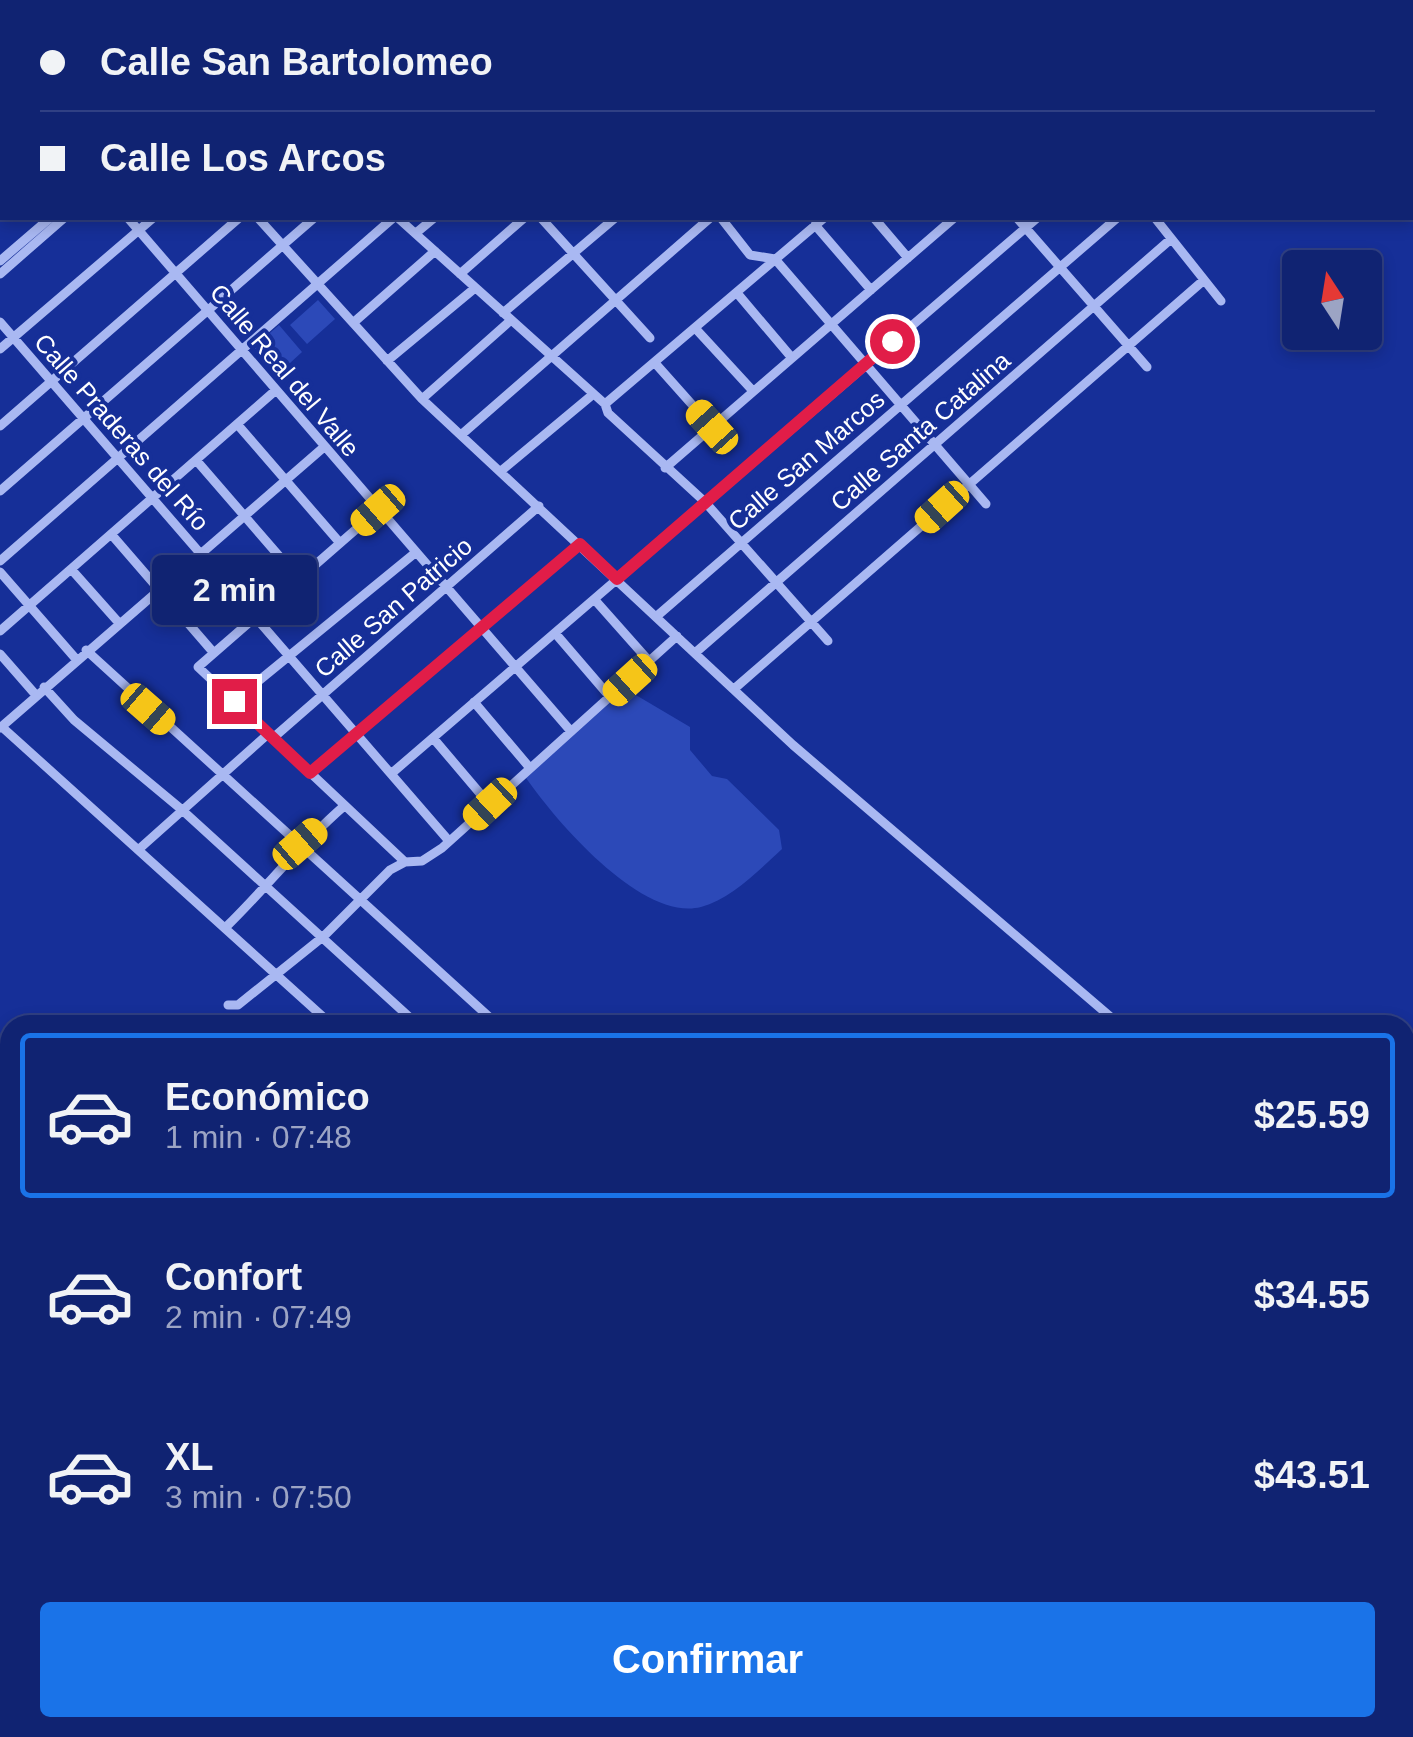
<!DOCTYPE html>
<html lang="es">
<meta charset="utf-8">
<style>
:root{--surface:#102372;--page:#192b77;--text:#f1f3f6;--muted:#9ca4c4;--line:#304084;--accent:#1a73e8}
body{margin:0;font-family:Arial,sans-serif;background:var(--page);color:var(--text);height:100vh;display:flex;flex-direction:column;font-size:38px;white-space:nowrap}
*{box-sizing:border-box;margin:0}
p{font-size:32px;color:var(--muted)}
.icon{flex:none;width:55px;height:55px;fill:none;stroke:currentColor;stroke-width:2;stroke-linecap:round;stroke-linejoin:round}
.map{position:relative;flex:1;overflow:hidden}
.drawer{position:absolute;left:0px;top:1015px;width:1415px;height:722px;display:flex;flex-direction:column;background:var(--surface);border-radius:30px 30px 0 0;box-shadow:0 5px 15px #0003,0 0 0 2px var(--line)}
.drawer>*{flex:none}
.hud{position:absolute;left:0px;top:0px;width:1415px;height:220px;box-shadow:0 5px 15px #0003,0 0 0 2px var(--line);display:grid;align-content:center;height:220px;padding:0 40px;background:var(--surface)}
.needle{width:65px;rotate:348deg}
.controls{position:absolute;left:1282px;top:250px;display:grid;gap:20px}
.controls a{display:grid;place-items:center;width:100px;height:100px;border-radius:10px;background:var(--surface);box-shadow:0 5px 15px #0003,0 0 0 2px var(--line);font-size:50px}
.end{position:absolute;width:45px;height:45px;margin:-22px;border:12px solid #e11d48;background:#fff;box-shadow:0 0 0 5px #fff}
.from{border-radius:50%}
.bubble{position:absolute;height:70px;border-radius:10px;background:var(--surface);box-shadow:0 5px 15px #0003,0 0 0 2px var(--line);font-size:32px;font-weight:600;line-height:70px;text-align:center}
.car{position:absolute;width:30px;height:60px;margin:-30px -15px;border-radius:12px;box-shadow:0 0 8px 2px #0007;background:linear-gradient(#f5c518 24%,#345 0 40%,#f5c518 0 76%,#345 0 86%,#f5c518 0)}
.hud b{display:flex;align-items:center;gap:35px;height:95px;font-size:38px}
.hud b+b{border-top:2px solid var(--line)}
.hud i{width:25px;height:25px;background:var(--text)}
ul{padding:18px 0 0;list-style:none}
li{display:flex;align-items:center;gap:30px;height:165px;margin:0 20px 15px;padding:0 20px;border:5px solid transparent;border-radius:10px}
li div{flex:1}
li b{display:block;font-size:38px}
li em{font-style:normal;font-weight:600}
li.on{border-color:var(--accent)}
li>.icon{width:90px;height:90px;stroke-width:1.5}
.button{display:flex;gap:20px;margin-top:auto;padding:20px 40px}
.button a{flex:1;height:115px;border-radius:10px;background:var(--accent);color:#fff;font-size:40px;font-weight:600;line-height:115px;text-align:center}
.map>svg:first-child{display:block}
.green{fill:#2c49b8}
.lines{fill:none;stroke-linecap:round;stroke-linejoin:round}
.canal{stroke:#1b2e7f;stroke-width:8}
.street{stroke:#a9b8f2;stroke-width:9}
.primary{stroke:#f4f6ff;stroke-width:14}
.route{stroke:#e11d48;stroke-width:12}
.labels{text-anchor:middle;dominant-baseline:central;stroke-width:8;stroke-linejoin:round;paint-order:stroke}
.street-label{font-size:25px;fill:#fff;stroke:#162f98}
</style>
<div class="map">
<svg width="1413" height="1737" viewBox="0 0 1413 1737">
<rect width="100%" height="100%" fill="#162f98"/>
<path class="green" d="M318,300l17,19 -28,25 -17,-19z
M279,325l23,27 -24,22 -24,-27z
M624,688l66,39v23l22,26 15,3 52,51 3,19c-23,21 -51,50 -81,58 -60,15 -147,-88 -177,-132z
M640,1728h425l-10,9h-405z"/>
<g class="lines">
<path class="canal" d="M0,1189l10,1
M1405,1405l8,6"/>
<path class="street" d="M57,0l2,2
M176,0l2,2
M354,0l2,2
M529,0l3,2
M140,2l4,-2
M297,2l3,-2
M313,2l3,-2
M411,2l2,-2
M498,2l3,-2
M0,71l2,3
M0,121l2,-2
M0,202l2,-2
M128,218l441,511
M258,218l164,181 371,346 327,280
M398,218l207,186 3,9 97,89 123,139
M541,218l109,120
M721,218l29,37 25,4 211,245
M874,218l34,40
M1017,218l130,149
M1155,218l66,83
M815,225l56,65
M416,233l18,-15
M0,261l50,-43
M0,274l64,-56
M460,274l64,-56
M737,293l55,65
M503,313l112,-95
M0,322l449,519
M353,323l82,-72
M695,328l58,63
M0,349l153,-131
M387,361l88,-73
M655,363l57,64
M422,399l89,-79
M605,404l219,-186
M237,424l103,119
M0,426l239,-208
M461,435l249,-217
M196,460l103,119
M665,468l289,-250
M501,471l90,-75
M0,491l314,-273
M378,510l-180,157 207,195
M111,534l102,118
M0,561l393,-343
M71,569l48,54
M0,572l76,87
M594,599l55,62
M657,616l460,-398
M0,631l276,-241
M555,633l55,64
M86,650l412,375
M695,653l476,-414
M0,654l35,40
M44,687l30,33 107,89 237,216
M734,689l470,-409
M234,701l181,-148
M474,702l56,66
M2,727l330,298
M0,728l324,-281
M273,738l266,-232
M433,738l56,66
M310,773l270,-229
M392,773l645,-555
M138,850l130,-116
M226,927c41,-40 74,-83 117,-120
M228,1005h10l86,-69 66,-66 15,-8 17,-1 20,-13 235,-212
M1405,1285l8,9
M283,1728l10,9"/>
<path class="primary" d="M0,1629l10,10
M103,1728l10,9"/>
</g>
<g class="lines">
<path class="route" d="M234,701l76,72 270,-229 37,35 275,-238"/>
</g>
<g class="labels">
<g class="street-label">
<text transform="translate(285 370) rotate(50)">Calle Real del Valle</text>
<text transform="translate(920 431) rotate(-41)">Calle Santa Catalina</text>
<text transform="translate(122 432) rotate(49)">Calle Praderas del Río</text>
<text transform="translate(806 460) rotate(-41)">Calle San Marcos</text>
<text transform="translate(393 607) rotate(-41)">Calle San Patricio</text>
</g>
</g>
</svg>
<div class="controls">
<a><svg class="needle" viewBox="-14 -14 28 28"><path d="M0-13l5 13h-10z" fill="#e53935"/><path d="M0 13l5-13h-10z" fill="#9ca4c4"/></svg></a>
</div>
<i class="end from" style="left:892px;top:341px"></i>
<i class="end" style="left:234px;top:701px"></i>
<div class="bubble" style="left:152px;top:555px;width:165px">2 min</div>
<i class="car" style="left:712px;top:427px;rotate:318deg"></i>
<i class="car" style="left:942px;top:507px;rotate:228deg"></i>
<i class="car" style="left:378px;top:510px;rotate:229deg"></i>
<i class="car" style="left:630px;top:680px;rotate:228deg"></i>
<i class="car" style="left:148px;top:709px;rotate:131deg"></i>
<i class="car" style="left:490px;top:804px;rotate:227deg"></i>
<i class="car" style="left:300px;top:844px;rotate:49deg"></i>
<div class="hud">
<b><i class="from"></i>Calle San Bartolomeo</b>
<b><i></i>Calle Los Arcos</b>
</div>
<section class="drawer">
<ul>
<li class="on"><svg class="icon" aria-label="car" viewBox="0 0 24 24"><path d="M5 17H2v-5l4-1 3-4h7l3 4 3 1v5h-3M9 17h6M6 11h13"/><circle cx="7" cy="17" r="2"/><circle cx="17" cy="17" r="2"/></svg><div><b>Económico</b><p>1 min · 07:48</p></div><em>$25.59</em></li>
<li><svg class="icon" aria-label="car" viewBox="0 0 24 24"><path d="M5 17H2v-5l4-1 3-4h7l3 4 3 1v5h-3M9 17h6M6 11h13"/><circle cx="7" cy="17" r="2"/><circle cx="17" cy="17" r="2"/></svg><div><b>Confort</b><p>2 min · 07:49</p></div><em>$34.55</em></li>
<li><svg class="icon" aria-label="car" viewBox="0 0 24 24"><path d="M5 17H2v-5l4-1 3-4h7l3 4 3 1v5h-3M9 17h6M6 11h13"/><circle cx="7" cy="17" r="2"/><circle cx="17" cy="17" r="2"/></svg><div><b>XL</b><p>3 min · 07:50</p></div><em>$43.51</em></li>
</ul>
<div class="button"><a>Confirmar</a></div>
</section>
</div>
